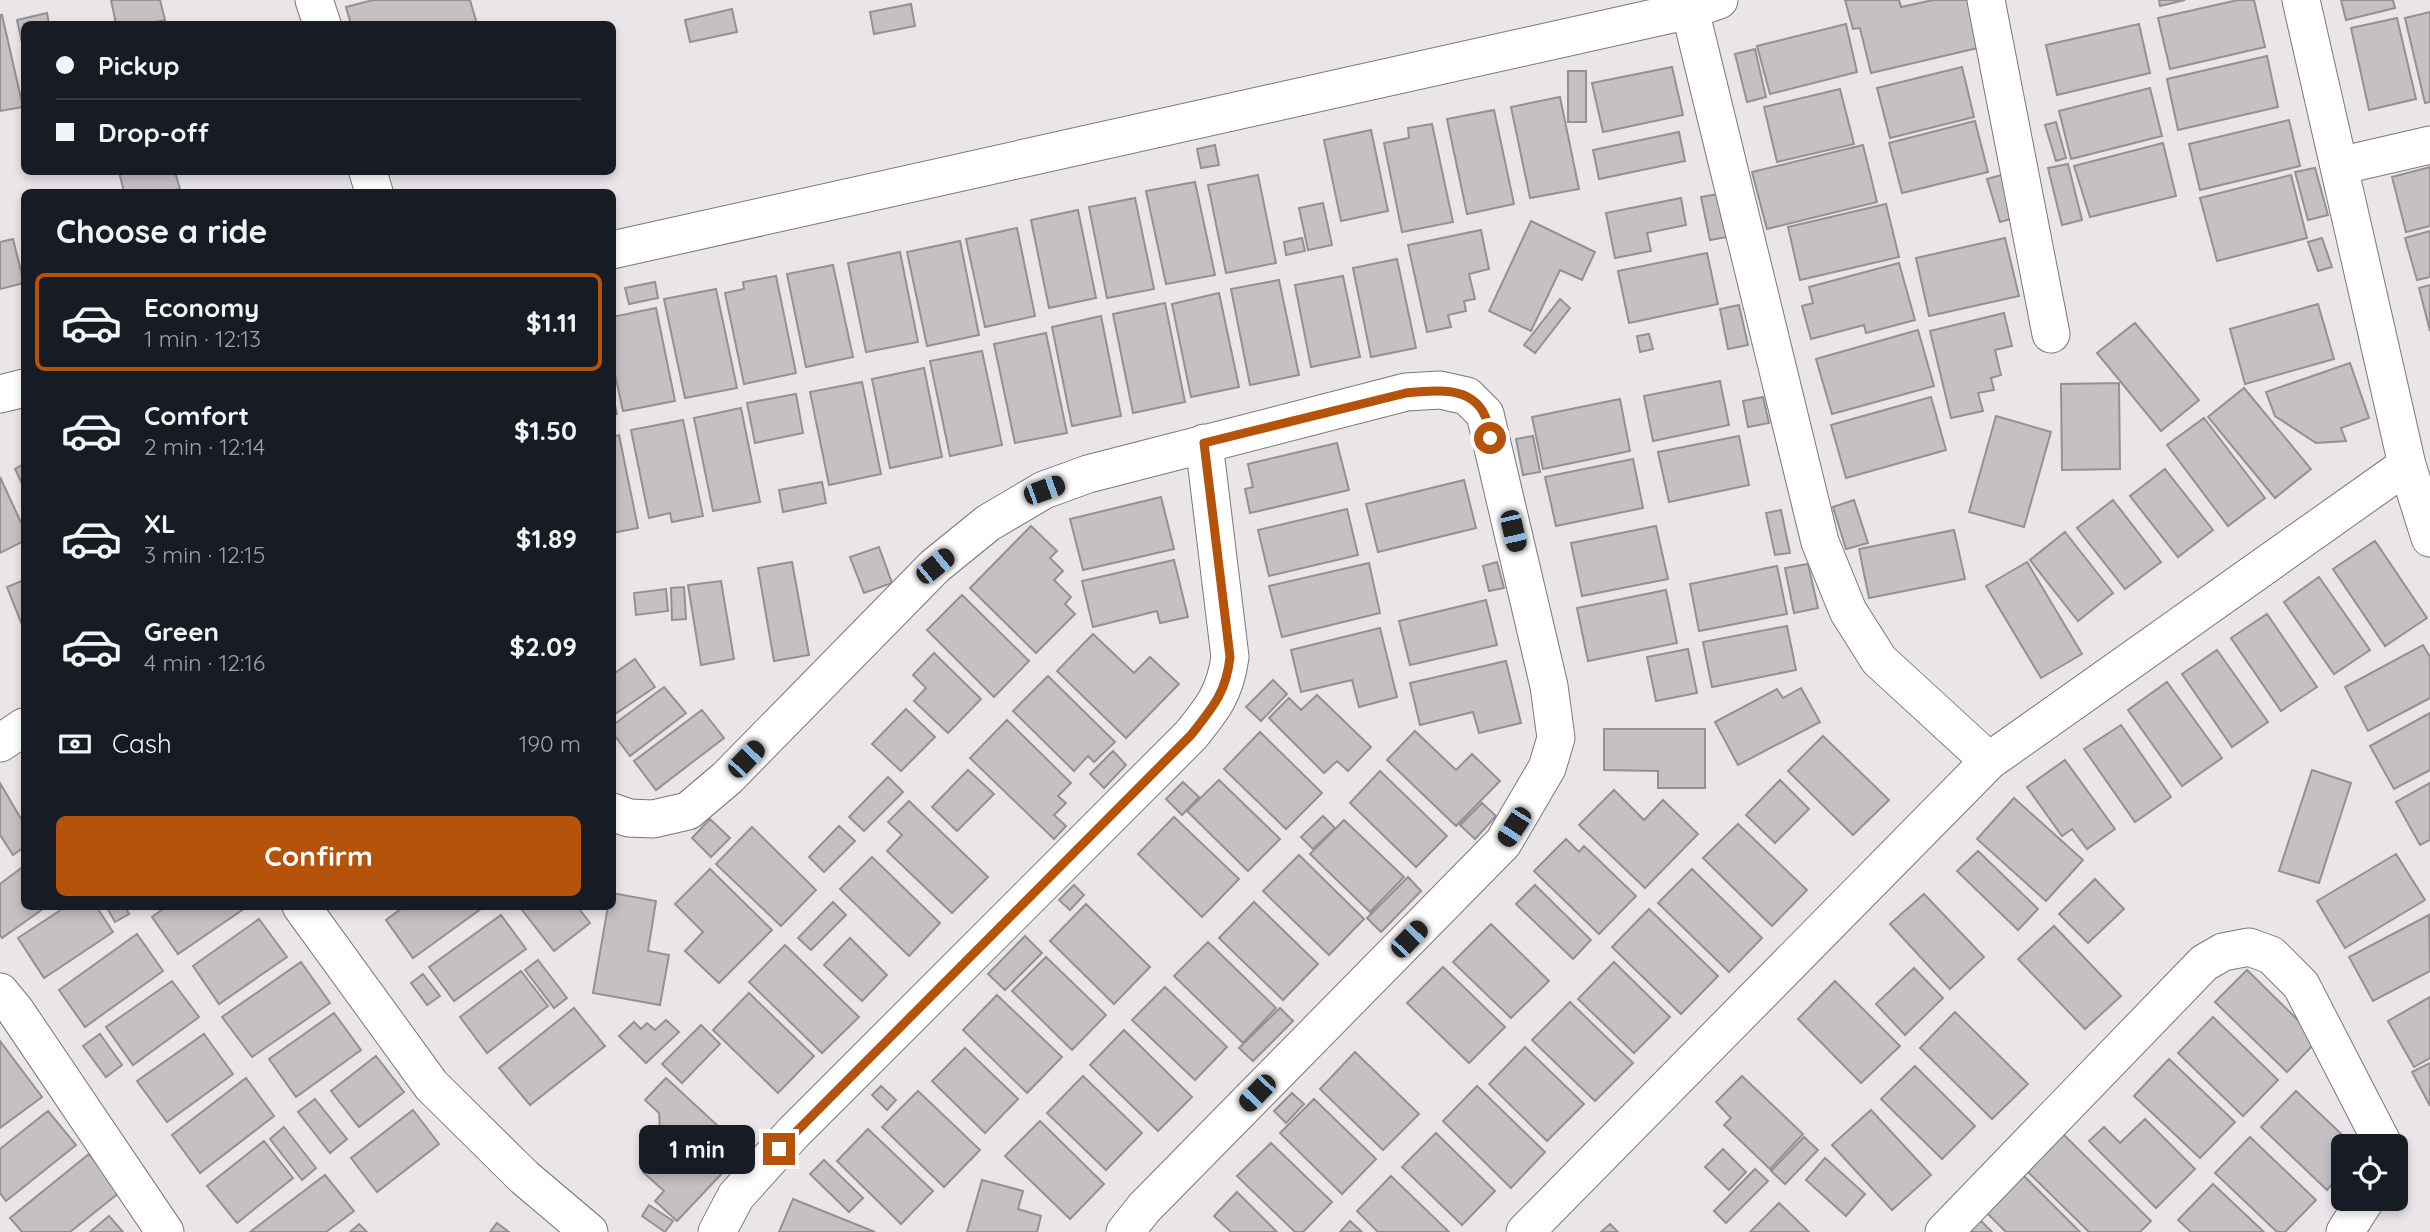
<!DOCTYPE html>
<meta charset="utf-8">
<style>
:root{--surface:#171b24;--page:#242831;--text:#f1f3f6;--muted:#9ea1a6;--line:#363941;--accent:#b45309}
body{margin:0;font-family:Quicksand,sans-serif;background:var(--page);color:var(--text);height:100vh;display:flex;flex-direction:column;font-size:26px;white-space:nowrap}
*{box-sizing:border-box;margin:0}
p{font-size:23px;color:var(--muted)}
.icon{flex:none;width:38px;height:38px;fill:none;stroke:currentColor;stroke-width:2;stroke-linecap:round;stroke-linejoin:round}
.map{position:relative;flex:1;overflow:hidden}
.side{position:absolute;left:21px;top:189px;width:595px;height:721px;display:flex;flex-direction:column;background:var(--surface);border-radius:10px;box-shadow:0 4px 10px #0003}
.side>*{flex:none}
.hud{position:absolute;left:21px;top:21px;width:595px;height:154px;border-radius:10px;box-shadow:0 4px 10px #0003;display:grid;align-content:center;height:154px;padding:0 35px;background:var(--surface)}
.fabs{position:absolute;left:2331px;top:1134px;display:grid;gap:14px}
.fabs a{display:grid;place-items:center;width:77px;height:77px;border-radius:10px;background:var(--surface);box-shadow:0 4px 10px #0003;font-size:35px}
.end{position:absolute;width:32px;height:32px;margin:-16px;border:9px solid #b45309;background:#fff;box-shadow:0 0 0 4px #fff}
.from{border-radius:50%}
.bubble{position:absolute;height:49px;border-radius:10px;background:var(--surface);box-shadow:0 4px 10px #0003;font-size:23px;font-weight:700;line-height:49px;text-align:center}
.car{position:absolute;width:21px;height:42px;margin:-21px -10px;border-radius:9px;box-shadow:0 0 5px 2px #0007;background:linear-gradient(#222 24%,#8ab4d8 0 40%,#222 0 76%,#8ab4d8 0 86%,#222 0)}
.hud b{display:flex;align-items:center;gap:24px;height:66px;font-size:26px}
.hud b+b{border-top:2px solid var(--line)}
.hud i{width:18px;height:18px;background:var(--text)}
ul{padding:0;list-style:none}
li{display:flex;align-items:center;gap:21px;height:98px;margin:0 14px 10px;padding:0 21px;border:4px solid transparent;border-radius:10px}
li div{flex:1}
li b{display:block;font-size:26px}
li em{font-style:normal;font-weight:700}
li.selected{border-color:var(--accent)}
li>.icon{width:63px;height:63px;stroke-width:1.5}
h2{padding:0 35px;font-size:32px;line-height:84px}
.pay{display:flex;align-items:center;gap:18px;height:77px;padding:0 35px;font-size:26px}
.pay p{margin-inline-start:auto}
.primary-button{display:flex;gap:14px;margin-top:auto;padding:14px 35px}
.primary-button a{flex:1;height:80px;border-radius:10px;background:var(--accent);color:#fff;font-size:28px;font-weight:700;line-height:80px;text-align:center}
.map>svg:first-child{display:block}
.building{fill:#c4c0c3;stroke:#949093;stroke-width:2}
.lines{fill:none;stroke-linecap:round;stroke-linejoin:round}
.street-casing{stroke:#7b777a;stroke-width:39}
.street{stroke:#fff;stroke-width:37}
.route{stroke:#b45309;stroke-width:9}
</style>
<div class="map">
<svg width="2430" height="1232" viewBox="0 0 2430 1232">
<rect width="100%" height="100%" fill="#e9e5e8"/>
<path class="building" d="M111,0h49l5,20 -18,4h-31z
M373,0h97l7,24h-126l-5,-17z
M1845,0h54l2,7 32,-7h38l11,47 -111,26 -11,-45 -7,1z
M2159,0h26l-25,6z
M2238,0h16l11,47 -95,22 -12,-51z
M2341,0h52l2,8 -49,12z
M911,4l4,22 -41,8 -4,-22z
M732,9l5,23 -47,10 -5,-22z
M2430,12v90l-5,1 -20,-85z
M47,13l2,11h-25v28l-7,-32z
M0,15h2l21,92 -23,4z
M2397,18l19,81 -47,11 -18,-82z
M1846,24l11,48 -87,22 -13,-48z
M2139,24l11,49 -93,22 -11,-50z
M1755,49l11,48 -19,5 -12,-48z
M2267,56l11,51 -100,23 -11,-51z
M1672,67l11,48 -80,17 -11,-49z
M1962,67l12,50 -84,21 -13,-50z
M1568,71h18v51h-18z
M2150,88l12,48 -91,23 -12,-48z
M1840,89l14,55 -77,18 -13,-55z
M1560,97l19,92 -49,9 -19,-91z
M1494,110l20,94 -47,10 -20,-95z
M2289,120l11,46 -100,24 -11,-46z
M1975,121l13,51 -86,21 -13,-50z
M2056,122l10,36 -10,3 -11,-36z
M1432,124l21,98 -51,10 -18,-89 25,-5 -1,-10z
M1371,130l17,81 -47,10 -17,-81z
M1679,132l6,29 -86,18 -6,-29z
M2163,143l13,53 -86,21 -16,-51z
M1215,145l4,20 -18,3 -4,-19z
M1863,145l14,57 -110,27 -15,-57z
M2068,164l14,56 -20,5 -14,-57z
M2430,167v59l-24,6 -14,-55z
M2315,168l13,47 -20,5 -13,-48z
M119,172h56l5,17 -16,3h-40z
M2005,174l13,43 -18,5 -13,-43z
M1258,175l18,88 -50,10 -18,-88z
M2291,175l16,63 -90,23 -17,-63z
M1195,182l20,93 -49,9 -20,-93z
M1718,194l9,43 -17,3 -9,-43z
M1135,198l19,91 -47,9 -18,-91z
M1681,198l5,27 -39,8 4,18 -36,7 -9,-45z
M1323,203l9,42 -24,5 -9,-42z
M1886,204l13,53 -99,23 -12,-53z
M1078,210l18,88 -47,10 -18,-88z
M1531,221l64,31 -13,28 -22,-10 -29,61 -42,-20z
M1017,228l18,88 -50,11 -19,-88z
M1481,230l8,39 -20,5 6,25 -11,2 2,10 -18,4 3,12 -24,5 -19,-87z
M2430,231v46l-13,3 -12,-42z
M1302,238l3,13 -19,4 -2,-13z
M2005,238l14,58 -90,20 -13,-58z
M2322,238l10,29 -14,4 -10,-29z
M13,239l11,44 -24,6v-47z
M960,241l19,94 -52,11 -20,-94z
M900,252l18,90 -52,10 -18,-89z
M1707,253l11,51 -89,19 -11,-52z
M1397,259l19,89 -45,9 -18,-89z
M1899,263l16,57 -49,13 -2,-8 -53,14 -9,-33 11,-3 -4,-16z
M833,265l20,92 -47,10 -19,-93z
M776,276l20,97 -52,11 -19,-91 19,-4 -1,-7z
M1343,276l17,81 -49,10 -16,-82z
M1279,280l20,95 -49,10 -19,-96z
M655,282l3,16 -29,6 -4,-16z
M2430,285v46l-11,-43z
M716,289l21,99 -52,10 -21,-99z
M1219,293l20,94 -48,10 -19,-93z
M1560,299l10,9 -35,45 -11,-8z
M1165,303l20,99 -52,11 -20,-99z
M2318,304l16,55 -89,25 -15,-55z
M1739,305l9,40 -20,4 -8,-40z
M656,308l19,93 -52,10 -11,-50v-44z
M2004,313l8,33 -17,4 6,25 -10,3 3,12 -16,3 5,18 -32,7 -21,-87z
M1101,316l20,100 -49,10 -20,-99z
M2135,323l64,77 -38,31 -64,-78z
M1918,330l16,56 -102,28 -16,-55z
M1046,333l21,100 -52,10 -21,-99z
M1649,334l4,15 -13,3 -3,-16z
M982,351l20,94 -52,11 -20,-95z
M2350,363l19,55 -28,10 5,13 -30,2 -41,-27 -9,-24z
M924,368l18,89 -52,11 -18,-89z
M1720,381l9,44 -76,16 -9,-45z
M862,382l19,92 -52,11 -19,-93z
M2119,383l1,86 -58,1 -1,-86z
M2244,388l67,81 -36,29 -67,-81z
M612,393l5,21 -5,1z
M796,394l7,39 -48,10 -8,-40z
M1763,397l6,26 -21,4 -5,-26z
M1931,397l15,53 -100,28 -15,-53z
M1620,399l10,52 -87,18 -11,-52z
M741,408l19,94 -47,9 -19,-93z
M1996,416l55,16 -27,95 -55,-15z
M2204,418l61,80 -37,28 -61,-81z
M683,420l20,96 -31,6 -2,-9 -21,5 -18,-88z
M619,435l19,93 -26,5v-96z
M1533,436l7,36 -17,3 -7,-36z
M1739,436l10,49 -80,17 -11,-50z
M1337,443l12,47 -99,23 -5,-24 8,-2 -5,-23z
M1633,459l10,49 -87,18 -11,-49z
M24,464v24l-9,-19z
M2165,469l48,61 -35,27 -48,-61z
M0,477l24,52v12l-24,12z
M1464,480l12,48 -98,24 -12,-48z
M822,482l4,21 -43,9 -4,-22z
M1161,497l13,52 -91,21 -13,-51z
M1854,500l14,43 -22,6 -13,-42z
M2113,500l48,62 -36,27 -48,-61z
M1347,509l11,46 -89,21 -11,-46z
M1781,510l9,43 -15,2 -9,-42z
M1031,526l26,25 -7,7 13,13 -9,9 17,17 -6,7 10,10 -39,39 -66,-65z
M1656,526l12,53 -86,17 -11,-53z
M1954,530l11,49 -96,19 -10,-49z
M2065,532l48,61 -35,28 -48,-61z
M2375,541l52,77 -42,28 -52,-77z
M879,547l13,36 -28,10 -14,-36z
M1174,560l14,57 -28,6 -3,-12 -64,16 -11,-46z
M792,562l17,93 -35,6 -16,-93z
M1497,562l7,26 -15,3 -6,-25z
M2027,562l55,92 -41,24 -55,-92z
M1369,563l11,50 -98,24 -13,-51z
M1808,564l10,44 -24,5 -9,-45z
M1777,566l10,48 -88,17 -9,-47z
M2319,577l51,73 -36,24 -50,-72z
M24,580v50l-17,-43z
M721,581l13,78 -33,6 -13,-80z
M684,587l2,32 -14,1 -1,-32z
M666,589l2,22 -32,4 -2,-22z
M1666,590l11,53 -89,18 -11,-53z
M962,595l67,66 -35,36 -67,-67z
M1486,600l11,45 -87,20 -11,-44z
M2267,614l50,73 -36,24 -50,-73z
M1787,626l9,44 -84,17 -9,-45z
M1380,628l17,69 -38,10 -7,-27 -51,12 -10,-42z
M1093,634l41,39 16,-16 29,27 -53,54 -69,-67z
M2423,645l7,12v41l-62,33 -23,-44z
M1688,649l9,44 -41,8 -9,-44z
M2217,650l51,72 -36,25 -50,-73z
M934,653l47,46 -33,34 -34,-32 12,-13 -13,-13z
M635,659l20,28 -43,29v-41z
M1506,661l15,62 -42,10 -6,-21 -53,13 -10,-42z
M1048,676l67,66 -21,20 -6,-6 -14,15 -61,-60z
M1273,680l14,14 -26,27 -15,-14z
M2167,682l55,76 -40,28 -54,-76z
M664,687l22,26 -56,43 -18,-24v-6z
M1801,688l19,34 -82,43 -23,-43 62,-33 6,9z
M1317,695l54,52 -23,24 -11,-10 -13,12 -55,-55 20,-20 12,12z
M906,709l29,28 -34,34 -29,-27z
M702,710l22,28 -68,52 -22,-29z
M2430,713v57l-36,19 -24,-43z
M1007,720l64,63 -13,13 8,7 -12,12 12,11 -12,13 -84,-81z
M2121,725l50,72 -36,25 -51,-73z
M1604,729h101v59h-47v-17l-54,-1z
M1415,731l41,39 16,-16 28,27 -44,45 -69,-66z
M1260,732l62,61 -36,36 -62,-60z
M1823,736l66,64 -36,35 -65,-64z
M1113,751l13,14 -22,23 -14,-14z
M2065,760l50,69 -28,20 -15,-20 -10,7 -35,-49z
M968,770l26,24 -37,37 -25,-24z
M2312,770l39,13 -32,100 -40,-12z
M1380,771l67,65 -31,31 -66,-64z
M888,777l15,15 -39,39 -15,-14z
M1219,780l61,59 -32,32 -61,-60z
M1780,780l29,29 -34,34 -29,-28z
M1183,782l16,15 -17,18 -16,-16z
M0,783l24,41v23l-11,8 -13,-20z
M2430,783v57l-10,5 -24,-43z
M1614,790l30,30 19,-20 35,34 -53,54 -66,-63z
M2014,798l69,62 -37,41 -69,-62z
M909,801l79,76 -36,36 -65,-62 15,-16 -14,-13z
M1482,803l14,13 -21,23 -15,-14z
M1323,816l12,12 -22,21 -12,-12z
M1174,817l65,62 -37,38 -64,-63z
M710,819l20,19 -19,19 -19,-19z
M1344,820l60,57 -34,35 -60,-58z
M1738,824l69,66 -35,36 -69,-68z
M839,826l16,15 -31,31 -15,-15z
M752,827l64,63 -35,36 -65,-62z
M1566,839l13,13 5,-6 52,50 -37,38 -65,-63z
M1978,851l60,58 -20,21 -61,-59z
M2396,854l29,46 -80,48 -28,-47z
M1299,855l65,64 -35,36 -66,-64z
M872,857l68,66 -31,33 -69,-67z
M24,866v40h23l-45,32 -2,-3v-51z
M710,869l62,61 -53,53 -34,-32 18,-19 -28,-28z
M1692,869l70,69 -33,34 -71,-69z
M1408,877l13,14 -40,41 -14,-14z
M2095,879l29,30 -36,34 -29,-29z
M1074,885l10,10 -14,15 -11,-10z
M1535,885l56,55 -18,19 -57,-55z
M612,893l44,8 -8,50 21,4 -9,50 -67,-12 15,-87h4z
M1924,894l60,63 -34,32 -60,-65z
M833,902l13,13 -35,35 -13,-12z
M1254,902l64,62 -35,36 -64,-62z
M1086,904l64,63 -36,37 -64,-63z
M67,906h29l17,26 -69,46 -26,-40z
M106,906h19l4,8 -14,8z
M167,906h81l-70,48 -26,-37z
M405,906h80l-72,52 -27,-38z
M519,906h58l13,17 -36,28z
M1649,909l69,67 -37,38 -69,-67z
M501,915l25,34 -72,52 -25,-34z
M2429,915l1,56 -57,30 -24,-44z
M259,919l28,38 -68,47 -26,-38z
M1491,924l58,57 -38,37 -58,-56z
M2054,926l67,70 -36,33 -67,-70z
M137,934l26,37 -78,56 -26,-37z
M1025,936l17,17 -37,37 -17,-16z
M850,938l37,37 -25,26 -38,-36z
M1208,942l68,66 -33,35 -69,-67z
M785,945l74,72 -37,36 -73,-71z
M1046,957l60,58 -34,35 -60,-59z
M538,960l29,38 -13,10 -29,-38z
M301,962l29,41 -78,54 -30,-40z
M1614,962l56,55 -36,36 -56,-54z
M1443,967l62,60 -36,36 -62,-60z
M1914,968l29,30 -38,37 -29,-31z
M2247,970l71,70 -31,32 -72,-70z
M521,971l27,35 -61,47 -27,-36z
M423,974l17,22 -13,9 -16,-22z
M172,981l27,36 -66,48 -27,-38z
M1835,981l65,65 -39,37 -63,-64z
M1165,987l62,60 -32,33 -63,-60z
M749,993l65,63 -36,37 -65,-63z
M997,995l65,62 -35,36 -64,-63z
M2430,997v61l-16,9 -26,-46z
M1570,1002l63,61 -38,38 -63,-61z
M574,1008l31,38 -75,59 -31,-37z
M1280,1008l13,13 -40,40 -14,-13z
M1955,1012l73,72 -36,35 -72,-71z
M334,1013l27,37 -65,47 -27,-38z
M2213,1017l65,63 -35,36 -65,-63z
M666,1020l13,12 -33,31 -27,-27 15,-14 7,7 6,-6 8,7z
M701,1025l19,19 -38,39 -20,-19z
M1124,1030l68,67 -34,34 -68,-66z
M100,1034l22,31 -16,12 -23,-31z
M204,1034l29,40 -66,48 -30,-41z
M0,1041l42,56 -42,31z
M1525,1047l59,57 -37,37 -58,-57z
M965,1048l53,51 -33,34 -53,-52z
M1355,1052l64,62 -36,36 -63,-61z
M376,1056l28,36 -45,35 -28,-36z
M2169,1059l66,63 -35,36 -66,-62z
M2430,1063v43l-18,-34z
M1915,1066l60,60 -33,33 -61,-60z
M1083,1076l59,57 -36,37 -59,-57z
M1742,1076l61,58 -33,35 -46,-44 7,-7 -15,-16z
M246,1078l28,38 -74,57 -28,-38z
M666,1078l78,72 -67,71 -22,-20 9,-10 -21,-19 2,-25 15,-17 -1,-17 -14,-13z
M881,1086l15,14 -9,10 -15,-15z
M1477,1086l68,66 -34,36 -68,-67z
M918,1091l62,59 -36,37 -62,-60z
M2296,1091l58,55h-11v26l-16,18 -66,-63z
M1292,1093l12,11 -18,19 -12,-12z
M315,1099l32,40 -17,14 -32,-41z
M1314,1099l62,60 -34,35 -62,-61z
M413,1110l26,34 -62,48 -26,-34z
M1871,1110l60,65 -39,35 -60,-65z
M48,1111l28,34 -70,56 -6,-8v-44z
M2145,1119l50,50 -39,39 -67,-67 15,-14 16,16z
M1040,1121l64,63 -34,35 -65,-63z
M284,1127l32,41 -14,12 -32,-41z
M868,1129l65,62 -32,33 -64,-63z
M2061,1132l90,89 -11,11h-51l-64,-63z
M1436,1133l59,58 -33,34 -60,-58z
M1804,1137l14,13 -33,34 -14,-13z
M2250,1137l66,63 -31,32h-8l-62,-59z
M264,1141l29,37 -56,45 -30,-37z
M1271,1143l61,59 -29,30h-8l-58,-56z
M1723,1149l23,23 -17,18 -24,-23z
M89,1154l31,38 -50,40h-48l-12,-14z
M1825,1158l40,36 -19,22 -40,-36z
M824,1160l39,38 -14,14 -39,-38z
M1755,1169l13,12 -42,42 -12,-12z
M2022,1174l58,58h-74l-21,-21z
M325,1175l29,36 -28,21h-76z
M1391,1176l58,56h-71l-21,-21z
M982,1180l41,11 -5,18 23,7 -4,16h-70z
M2213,1184l51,48h-73l-13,-12z
M1237,1192l40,40h-46l-17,-16z
M793,1199l82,33h-96z
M1779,1203l30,29h-59z
M649,1205l24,16 -8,11 -23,-16z
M109,1216l14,16h-33z
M1980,1220l12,12h-25z
M1350,1221l12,11h-22z
M497,1223l12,9h-19z
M359,1224l8,8h-17z
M1610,1224l8,8h-17z"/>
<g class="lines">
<g class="street-casing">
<path id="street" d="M314,0l8,24
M1986,0l65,334
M2301,0l106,465 23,73
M1690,10l130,532 28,69 31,49 110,101
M2339,166l91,-21
M368,172l6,20
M612,250l1078,-240 29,-10
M0,394l24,-6
M0,743l24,-16
M612,812l17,6 24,1 35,-8 39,-33 208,-212 53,-43 56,-33 44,-16 318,-82 34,-2 27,6 18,18 64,272 7,52 -9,30 -44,75 -359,365 -19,24
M301,906l130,179 93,92 65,55
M0,992l15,18 150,222
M717,1232l19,-36 57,-63 398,-398c22,-27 34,-42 39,-78l-26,-214
M1525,1232l464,-471 418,-296
M1944,1232l260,-269 19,-11 26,-5 22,8 30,30 83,161
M2345,1232l21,-33"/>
</g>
<use href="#street" class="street"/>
</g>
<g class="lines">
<path class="route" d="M779,1149l412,-414c22,-28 35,-42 39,-78l-26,-214 202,-50c27,-3 66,-8 79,23 3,6 4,15 5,22"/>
</g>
</svg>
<div class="fabs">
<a><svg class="icon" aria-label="locate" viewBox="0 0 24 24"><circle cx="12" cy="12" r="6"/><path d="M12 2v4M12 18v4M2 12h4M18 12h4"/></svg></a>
</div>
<i class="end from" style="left:1490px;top:438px"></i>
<i class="end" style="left:779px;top:1149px"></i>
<div class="bubble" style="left:639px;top:1125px;width:116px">1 min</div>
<i class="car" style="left:1044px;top:490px;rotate:70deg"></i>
<i class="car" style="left:1513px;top:531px;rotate:167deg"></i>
<i class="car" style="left:935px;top:566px;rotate:51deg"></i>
<i class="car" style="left:746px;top:759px;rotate:44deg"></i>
<i class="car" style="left:1514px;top:827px;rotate:213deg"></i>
<i class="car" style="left:1409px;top:939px;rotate:44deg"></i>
<i class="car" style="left:1257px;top:1093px;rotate:224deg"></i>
<div class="hud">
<b><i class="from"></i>Pickup</b>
<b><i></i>Drop-off</b>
</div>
<section class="side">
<h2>Choose a ride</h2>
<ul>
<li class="selected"><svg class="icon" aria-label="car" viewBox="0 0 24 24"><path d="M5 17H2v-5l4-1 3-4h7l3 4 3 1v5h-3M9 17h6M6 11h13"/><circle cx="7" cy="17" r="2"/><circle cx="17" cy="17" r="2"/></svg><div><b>Economy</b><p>1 min · 12:13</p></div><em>$1.11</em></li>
<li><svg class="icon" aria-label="car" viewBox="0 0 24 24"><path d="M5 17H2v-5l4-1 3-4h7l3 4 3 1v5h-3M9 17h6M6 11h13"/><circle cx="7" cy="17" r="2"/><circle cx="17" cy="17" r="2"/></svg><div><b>Comfort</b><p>2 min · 12:14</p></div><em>$1.50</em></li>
<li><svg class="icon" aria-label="car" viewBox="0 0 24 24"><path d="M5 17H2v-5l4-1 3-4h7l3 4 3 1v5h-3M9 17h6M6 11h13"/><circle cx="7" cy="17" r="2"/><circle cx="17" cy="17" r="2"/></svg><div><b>XL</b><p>3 min · 12:15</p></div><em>$1.89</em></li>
<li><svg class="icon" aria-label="car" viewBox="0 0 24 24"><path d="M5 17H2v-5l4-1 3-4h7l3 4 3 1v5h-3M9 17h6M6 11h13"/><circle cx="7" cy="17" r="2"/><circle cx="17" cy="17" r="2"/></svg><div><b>Green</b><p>4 min · 12:16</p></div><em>$2.09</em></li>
</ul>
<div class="pay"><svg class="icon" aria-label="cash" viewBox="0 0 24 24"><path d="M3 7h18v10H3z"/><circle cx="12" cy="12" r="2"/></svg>Cash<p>190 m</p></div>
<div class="primary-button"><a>Confirm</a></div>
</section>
</div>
